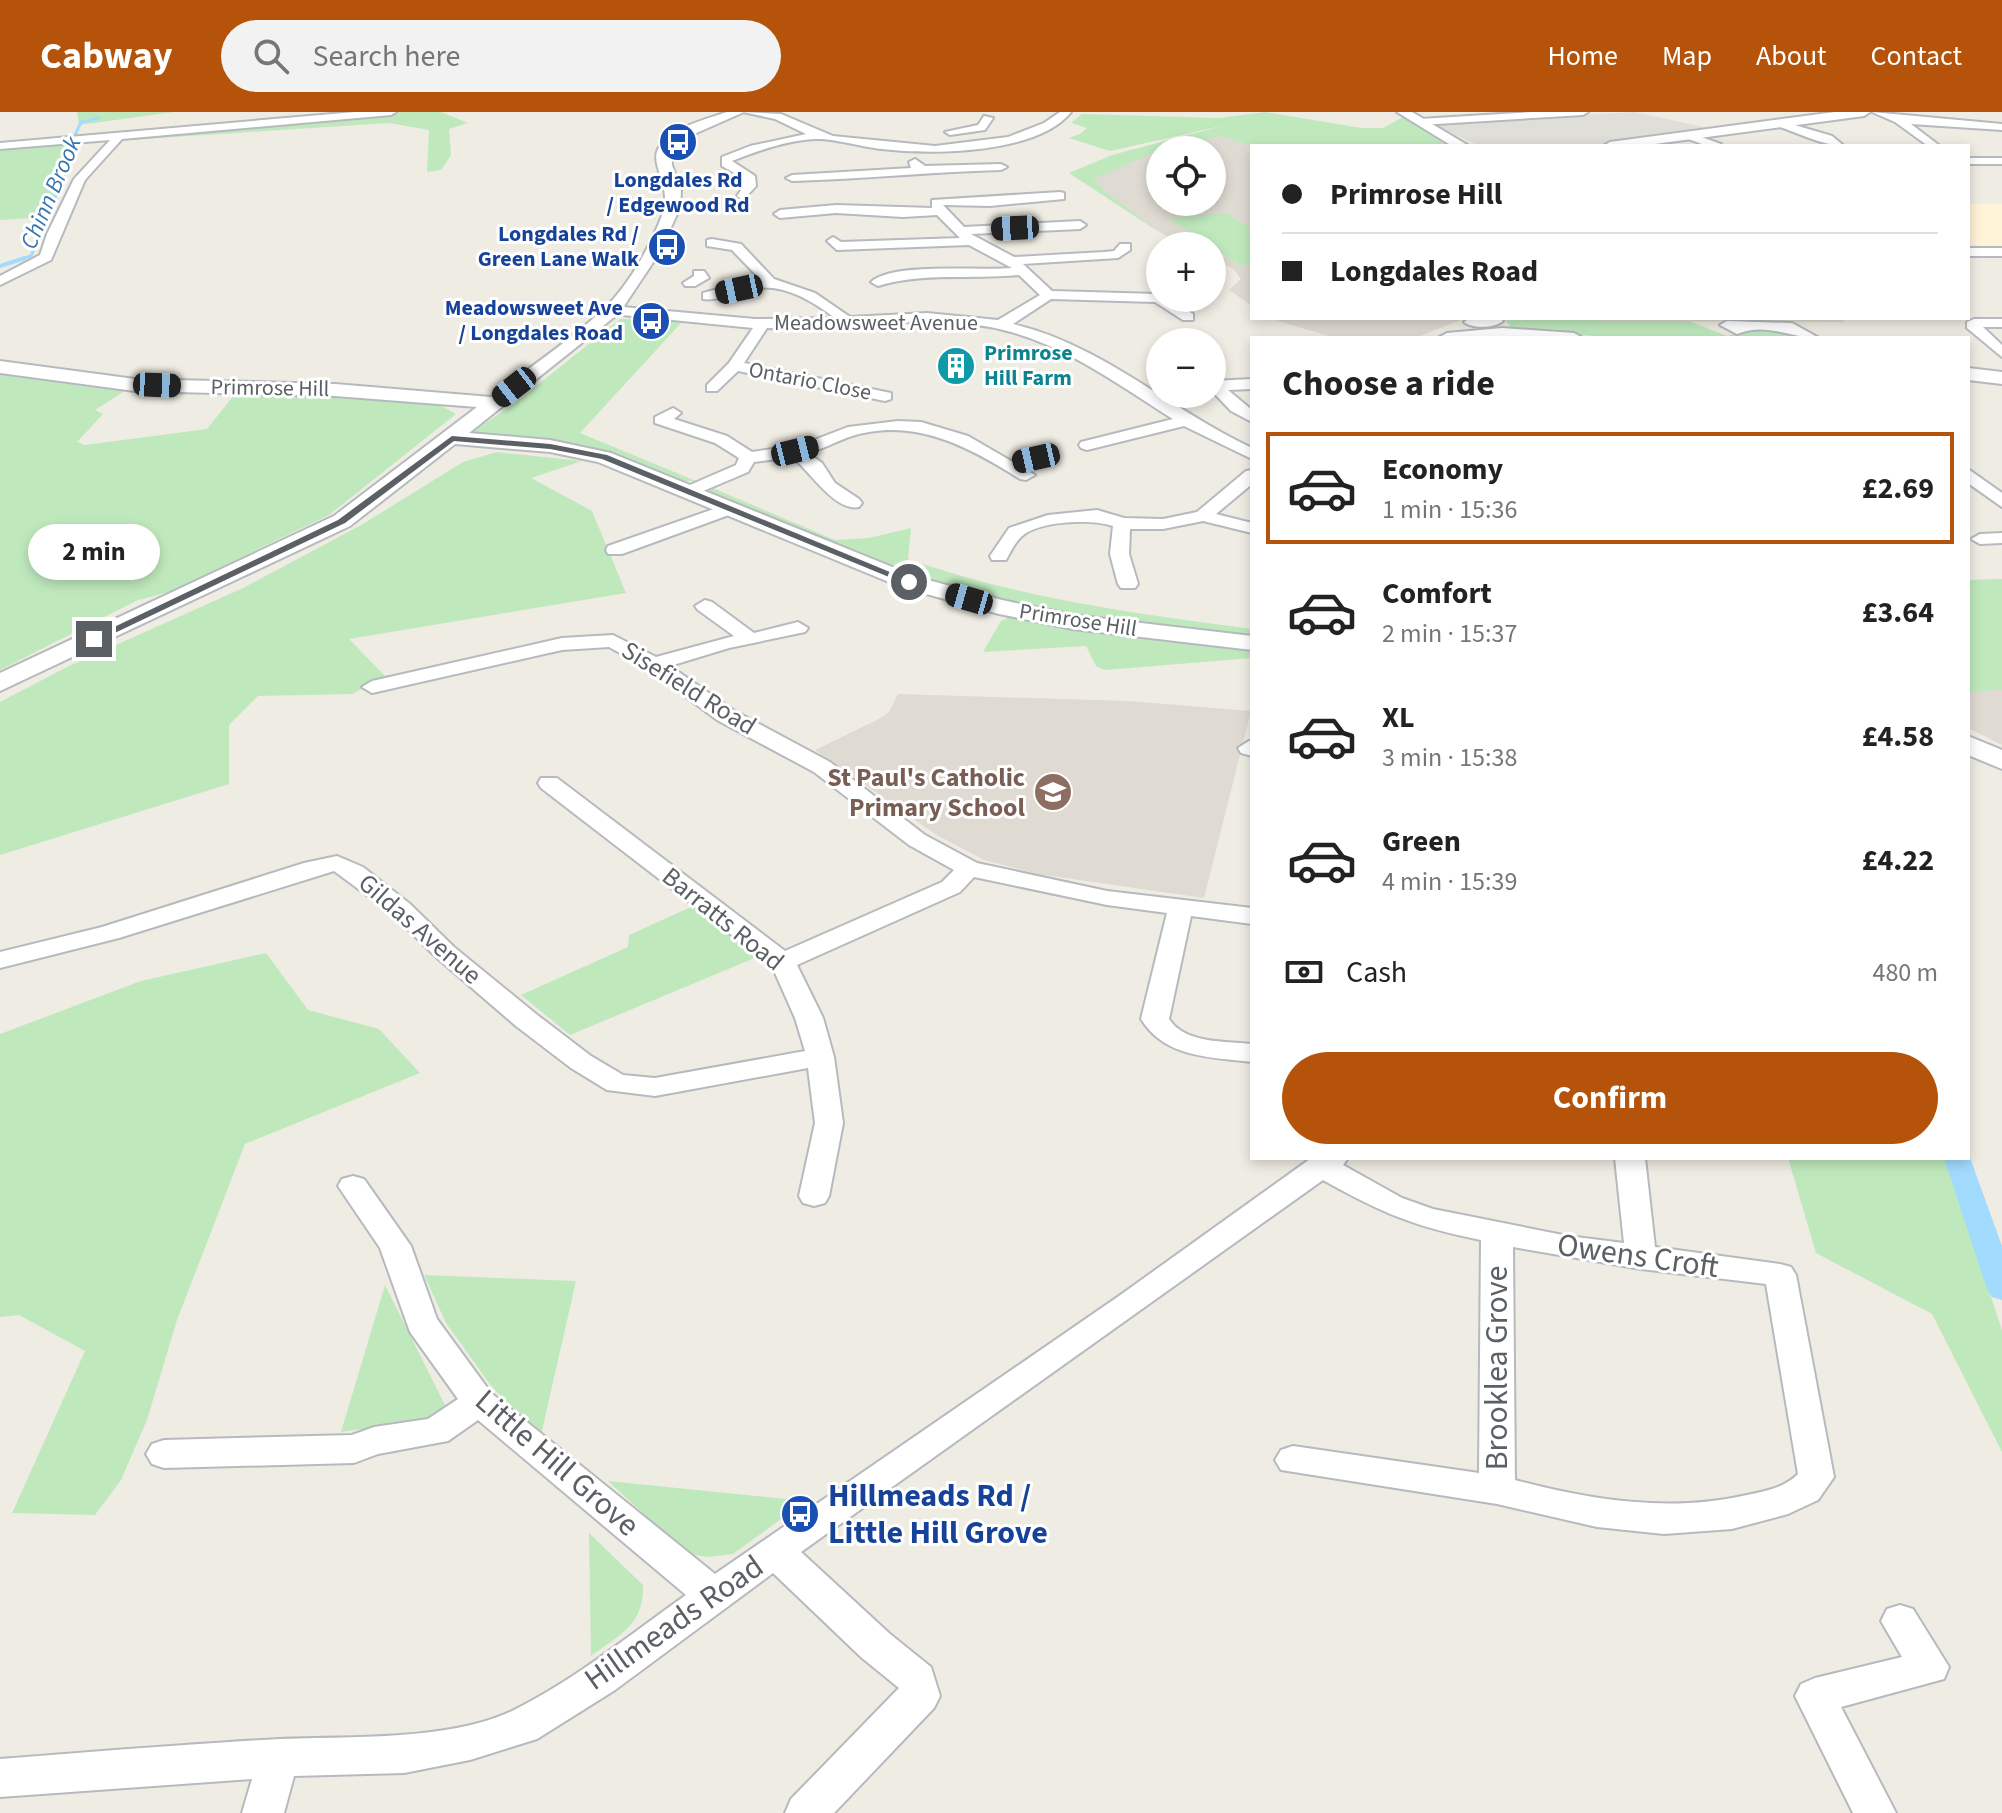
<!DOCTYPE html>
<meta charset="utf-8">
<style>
:root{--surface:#fff;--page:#f2f2f2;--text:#222;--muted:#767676;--line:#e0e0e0;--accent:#b45309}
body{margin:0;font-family:"Source Sans 3",sans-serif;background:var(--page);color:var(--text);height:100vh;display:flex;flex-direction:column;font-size:30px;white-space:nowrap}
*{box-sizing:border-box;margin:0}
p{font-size:26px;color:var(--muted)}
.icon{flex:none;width:44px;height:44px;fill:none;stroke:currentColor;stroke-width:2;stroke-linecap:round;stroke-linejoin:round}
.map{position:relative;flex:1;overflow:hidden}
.details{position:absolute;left:1250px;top:224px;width:720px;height:824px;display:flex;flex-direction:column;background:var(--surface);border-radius:0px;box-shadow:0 4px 12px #0003}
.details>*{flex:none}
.top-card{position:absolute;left:1250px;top:32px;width:720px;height:176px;border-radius:0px;box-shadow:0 4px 12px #0003;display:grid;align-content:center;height:176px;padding:0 32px;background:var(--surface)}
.tools{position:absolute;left:1146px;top:24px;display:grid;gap:16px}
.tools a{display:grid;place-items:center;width:80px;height:80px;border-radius:50%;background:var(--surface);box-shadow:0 4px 12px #0003;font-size:40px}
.end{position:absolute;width:36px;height:36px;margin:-18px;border:10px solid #5b6065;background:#fff;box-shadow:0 0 0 4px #fff}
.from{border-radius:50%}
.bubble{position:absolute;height:56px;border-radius:28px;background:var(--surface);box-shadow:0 4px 12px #0003;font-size:26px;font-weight:700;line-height:56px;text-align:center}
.car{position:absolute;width:24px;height:48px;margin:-24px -12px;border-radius:10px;box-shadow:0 0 6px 2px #0007;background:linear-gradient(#222 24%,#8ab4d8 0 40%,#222 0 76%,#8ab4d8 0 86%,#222 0)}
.top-card b{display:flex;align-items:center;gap:28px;height:76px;font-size:30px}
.top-card b+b{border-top:2px solid var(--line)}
.top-card i{width:20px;height:20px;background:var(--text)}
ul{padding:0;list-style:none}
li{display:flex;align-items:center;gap:24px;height:112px;margin:0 16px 12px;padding:0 16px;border:4px solid transparent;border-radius:0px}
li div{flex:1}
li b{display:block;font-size:30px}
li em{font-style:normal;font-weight:700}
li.selected{border-color:var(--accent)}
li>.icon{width:72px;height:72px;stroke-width:1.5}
h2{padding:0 32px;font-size:36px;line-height:96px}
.pay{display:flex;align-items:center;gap:20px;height:88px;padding:0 32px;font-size:30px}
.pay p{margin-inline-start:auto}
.button{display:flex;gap:16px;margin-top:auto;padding:16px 32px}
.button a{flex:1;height:92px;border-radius:48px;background:var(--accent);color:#fff;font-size:32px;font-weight:700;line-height:92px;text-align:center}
header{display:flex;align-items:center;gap:48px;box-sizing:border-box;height:112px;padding:0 40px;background:var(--accent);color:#fff}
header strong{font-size:38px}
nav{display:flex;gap:44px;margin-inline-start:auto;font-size:28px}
.search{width:560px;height:72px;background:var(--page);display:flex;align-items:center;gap:20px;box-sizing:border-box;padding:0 28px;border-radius:44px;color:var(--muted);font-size:30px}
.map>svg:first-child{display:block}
.commercial{fill:#fff4d8}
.industrial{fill:#e0ded8}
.education{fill:#dfdbd2;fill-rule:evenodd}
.green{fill:#bfe9bd}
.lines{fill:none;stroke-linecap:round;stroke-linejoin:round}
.stream-far1{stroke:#a3dbff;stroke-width:3}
.stream{stroke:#a3dbff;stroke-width:4}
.canal{fill:#a3dbff;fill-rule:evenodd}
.minor-casing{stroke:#b6babe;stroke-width:4}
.tertiary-casing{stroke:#b6babe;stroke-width:4}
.minor{fill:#fff;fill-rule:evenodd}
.tertiary{fill:#fff;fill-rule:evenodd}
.route{fill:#5b6065}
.labels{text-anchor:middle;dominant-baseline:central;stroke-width:6;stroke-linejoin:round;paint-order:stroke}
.far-transit-label{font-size:22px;font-weight:bold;fill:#164399;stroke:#fff;text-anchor:end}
.far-street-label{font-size:22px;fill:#5b6065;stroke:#fff}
.far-culture-label{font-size:22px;font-weight:bold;fill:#0d838f;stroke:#fff;text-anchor:start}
.far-water-label{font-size:24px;font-style:italic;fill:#3576b1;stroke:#fff}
.street-label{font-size:26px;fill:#5b6065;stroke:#fff}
.education-label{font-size:26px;font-weight:bold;fill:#785e54;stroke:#fff;text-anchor:end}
.near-street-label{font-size:32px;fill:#5b6065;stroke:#fff}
.near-transit-label{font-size:32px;font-weight:bold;fill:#164399;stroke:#fff;text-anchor:start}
</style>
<header>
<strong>Cabway</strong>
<div class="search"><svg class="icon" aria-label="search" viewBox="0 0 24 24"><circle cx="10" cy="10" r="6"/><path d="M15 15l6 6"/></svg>Search here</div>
<nav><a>Home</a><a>Map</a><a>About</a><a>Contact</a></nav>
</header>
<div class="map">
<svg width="2002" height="1701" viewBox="0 0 2002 1701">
<rect width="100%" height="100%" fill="#efece3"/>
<path class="commercial" d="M1968,92h34v44l-34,-3z"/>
<path class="industrial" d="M1635,0l77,17 -119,17h-114l-48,-23z"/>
<path class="education" d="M1239,11l13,23v160l-23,-16 12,-11 -8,-11 -21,-8v-14h-30l-113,-73 55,-21zM1160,38h52v52h-52z
M1269,206h197l-51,20h-80z
M1591,206h253v4l-245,-1z
M2002,467v166l-34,-17v-148z
M898,582l230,7 123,10 -47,187 -166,-24 -54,-14 -49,-26 -120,-84 64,-31 10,-7z"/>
<path class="green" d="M77,0h97l-95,13z
M395,0h46l27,11 -19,6 2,26 -10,15 -14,2 2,-42 -40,-7 -262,17 3,-2z
M1265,0l96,16h22l20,-11 44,29 -195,1 -31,-11 -61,14 -67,29 15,15 57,42 -96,-63 43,-18 114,-30 -116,26 -41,-13 11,-4 7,-6 -16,-5 11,-9 137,4z
M71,32l5,2 -27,71 -49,3v-72z
M1226,101l26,16v35l-12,1 -72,-47z
M658,206l24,4 -102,111 116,48h-20l-65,-26 -133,-19 -5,-5 41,-27 106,-85z
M1591,206l8,3h90l38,15 28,-7h27l15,9h-178l-107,-9 -7,-10z
M0,260l131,15 -36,23 8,4 -26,28 8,3 122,-16 31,-39c50,2 182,-4 218,24l-127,101 -160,77 -31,8 -138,70z
M497,340l85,9 -51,17 61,33 34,82 -277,46 36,37 -33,18 -94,2 -29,29v59l-229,71v-153l67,-35 176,-79 120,-64 100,-62z
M713,376l122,52 34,-2 42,-10 -3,31c111,39 227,55 344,70v9l-213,-27 -126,-35 -202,-81 -2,-3z
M2002,467v110l-34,4v-113z
M1010,505l96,16 146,16v9l-147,12 -9,-4 -10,-20 -103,6 18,-31z
M693,794l64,51 -187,78 -49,-40 107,-48 1,-12z
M266,841l42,57 71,19 41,44 -175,71 -68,176 -30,100 -26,60 -26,35 -83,-2 73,-162 -66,-36 -19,2v-283l141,-53z
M1788,1046h157l57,172v122l-70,-138 -116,-61z
M424,1163l152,6 -35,154 -49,-48 -46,-64z
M385,1173l63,126 -16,8 -91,13z
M608,1369l198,20 -73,53 -25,3 -21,-3z
M589,1421l54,52c1,40 -23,49 -52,71z"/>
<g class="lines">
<path class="stream-far1" d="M19,148l12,-4 45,-110 -5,-2 10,-22 18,-4"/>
<path class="stream" d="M0,154l25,-8"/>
<path class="canal" d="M1968,1040l34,94v54l-10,-3 -5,-8 -43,-131h24z"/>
<g class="minor-casing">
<path id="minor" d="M355,0h41l-5,3 -269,24 -37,41 -34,80 -51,25v-9l40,-21 7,-21 27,-55 36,-39 -110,9v-6z
M743,0l38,2 52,22 102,10 73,-9 36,-14 16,-11h11c-33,42 -140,43 -189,37 -19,-2 -50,-11 -67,-10 -27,1 -58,12 -83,22l23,15 1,10 -13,14 -6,-4 7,-10 -1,-8 -21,-12v-9l28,-11 56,-12 -31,-15z
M1532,0h56l-5,3 -163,10 -5,-3 5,-3z
M1872,0l130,12v6l-91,-6 29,22h-12l-33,-24z
M984,4l9,2 -8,12 -35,5 -5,-3 33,-7z
M1781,9l51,15 12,10c-20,0 -46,-13 -67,-20v-4z
M1687,20l34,12 1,2h-15l-24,-9 -1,-2z
M1968,46h34v6h-34z
M915,47l10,7 76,-2 6,3 -6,3c-70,2 -139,9 -209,11l-6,-3 6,-3 119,-7 -2,-6z
M1060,80l4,1v6l-74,7 -47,-1 21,22 116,-6 6,4 -6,4 -109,5 43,23 90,-5 10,-1 6,-7h10v6l-12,8 -95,6 29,27 106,3 2,4h8l25,16v6h-10l-28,-18 -104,-3 -38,25c88,20 159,87 239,124v11l-68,-33 -97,24 -6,-2 -2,-3 2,-3 92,-23c-51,-32 -102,-70 -162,-87 -79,-23 -163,-1 -244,-4l-23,35 147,30v6l-6,2 -147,-30 -21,20h-10v-6l22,-22 24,-35 -141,-14 -7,-4 7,-4 143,13 80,-1c-29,-22 -59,-38 -95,-27 -12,4 -25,10 -37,8v-6l56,-15 -27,-28 -25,-4v-6l5,-1 29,5 33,35 41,14 35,24 77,-4 71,7 42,-25 -21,-20c-47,5 -96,-3 -141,11l-7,-4c22,-20 107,-11 141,-14l-43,-23 -132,5 -10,-9 6,-4 8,5 119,-4 -23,-23 -34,2 -67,-4 -56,5 -6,-4 6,-4 56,-5 96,3v-8z
M1968,136h34v8h-34z
M694,159h10l5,7 -14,8h-10l-2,-3 11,-7z
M1470,206h31l2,3c-8,7 -31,8 -39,1z
M1974,207h28v8h-19l19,18v12l-35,-29v-6z
M1727,209l65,2 27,15c-29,0 -52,-16 -82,-4l-17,-9z
M1252,267v10l-24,1 24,20v12l-21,-11 -19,-20v-10z
M673,296l8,5 -7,6 53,17 25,16 49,-7 47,-18 50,-6 23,1 47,14 67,39 -9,5 -6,-1c-52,-33 -108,-63 -171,-42 -14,5 -26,12 -41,16l14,10 13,20 24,16 3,4 -3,4c-24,5 -49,-36 -67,-50l-38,5 -6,10 -59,25 -6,-1 -3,-4 3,-4 53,-23 3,-7 -24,-15 -60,-20v-6z
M1968,357l34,24v14l-34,-24z
M1252,358v14l-36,30 36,9v10l-49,-12 -40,8h-33l-1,25 9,30 -3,4h-14l-3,-4 -8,-30 3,-28c-21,-7 -76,-6 -93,12 -6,6 -10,15 -14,22h-14l-2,-4 19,-28 39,-13 49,-5 27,8 39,1 34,-7 49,-41z
M731,391l9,5 -3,4 -115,42h-14l-2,-4 2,-4z
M2002,421v10l-22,1 -9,-5 9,-5z
M705,488l7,2 42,31 44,-11 10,6 -3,4 -76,16 -59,18 63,44 97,52 95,73 52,28 130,28 145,17v16l-61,-8 -22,103c16,25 56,22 83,25v18c-42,-5 -87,-4 -111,-43l26,-106 -60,-8 -133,-28 -14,15 -163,73 26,53 11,39 9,66 -14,73 -4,7 -11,3 -11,-3 -4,-7 16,-73 -7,-55 -153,28 -48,-6 -36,-22 -55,-42 -80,-69 -44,-43 -58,-43 -215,67 -119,30v-16l102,-25 202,-64 33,-7 26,11 47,37 44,43 82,67 55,42 32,19 32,3 150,-27 -10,-33 -23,-52 -231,-178 -3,-5 3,-5h16l228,173 157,-69 12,-12 -45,-25 -95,-73 -97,-52 -70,-52 -38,-21 -47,3 -190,43 -10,-6 10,-6 190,-43 51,-3 43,22 78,-21 -36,-26 -3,-4z
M1249,629l3,1v14l-11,-3 -3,-5z
M1348,1046l-5,7 59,33 31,11 135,27 56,7 -9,-85h30l10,89 125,17 11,3 5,8 38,202 -16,23 -30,14 -56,15 -68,5 -67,-7 -100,-23 -216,-34 -6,-10 6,-10 12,-4 186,27 2,-233c-66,-13 -99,-27 -158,-60l-522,372 89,82 41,33 9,29 -6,12 -100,105h-49l6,-14 108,-111 -37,-30 -89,-85 -158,117 -78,49 -67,21 -66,13 -110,3 -10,37h-42l10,-34 -252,18v-38c93,-7 186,-15 280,-20 69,-3 171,2 234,-29 62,-31 117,-76 172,-115l-208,-175 -30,21 -70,13 -24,9 -190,5 -12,-4 -6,-10 6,-10 12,-4 188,-5 22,-8 54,-8 30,-20 -48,-67 -30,-84 -42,-62 4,-7 11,-3 11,3 47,67 26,73 54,74 224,181 404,-278 191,-137zM1513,1135l128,22 125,15 32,190c-14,14 -32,17 -51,21 -77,18 -157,5 -232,-15z
M1900,1493l13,4 36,58 -5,12 -103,28 55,106h-43l-58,-117 6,-12 14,-6 87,-21 -21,-36 6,-12z"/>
</g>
<g class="tertiary-casing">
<path id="tertiary" d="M727,0h17l-52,23 -21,14 1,16 9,26 -1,17 -22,47 -32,48 -8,11 -149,119 81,7 61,13 306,124 85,23 71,15 179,21v14l-179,-21 -74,-15 -98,-27 -303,-125 -48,-10 -95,-8 -105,82 -350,165v-18l334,-157 143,-109 -142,-11 -200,-5 -135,-18v-12l135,18 200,5 156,13c36,-28 83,-59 115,-90 24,-24 45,-62 57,-94 9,-25 -13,-48 -5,-64 10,-21 49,-30 69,-37z
M1397,0h15l57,34h-17z
M1835,0h35l-6,4 -224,30h-37l7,-4z
M1502,216l72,5 9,5h-145l9,-5z
M1968,256l34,4v12l-34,-4z
M1968,624l34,14v19l-34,-14z"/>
</g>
<use href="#minor" class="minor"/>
<use href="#tertiary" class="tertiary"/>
</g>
<path class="route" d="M452,324l98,8 57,11 307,127 -8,2 -304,-125 -52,-10 -96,-8 -109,82 -247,118 -9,-2 249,-119z"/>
<defs>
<g id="bus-disc" transform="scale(2)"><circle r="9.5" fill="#1a4fb4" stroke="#fff"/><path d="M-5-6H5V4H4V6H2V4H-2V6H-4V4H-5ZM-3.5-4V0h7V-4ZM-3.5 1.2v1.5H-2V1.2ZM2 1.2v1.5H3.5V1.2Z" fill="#fff"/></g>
<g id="building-disc" transform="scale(2)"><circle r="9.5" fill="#0f9aa8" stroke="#fff"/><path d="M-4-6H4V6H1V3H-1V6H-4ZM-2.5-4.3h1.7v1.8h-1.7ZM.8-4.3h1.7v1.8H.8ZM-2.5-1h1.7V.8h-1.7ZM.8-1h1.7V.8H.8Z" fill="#fff"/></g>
<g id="school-disc" transform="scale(2)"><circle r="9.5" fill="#8d6e63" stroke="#fff"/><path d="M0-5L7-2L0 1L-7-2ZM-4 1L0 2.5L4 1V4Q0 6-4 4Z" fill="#fff"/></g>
</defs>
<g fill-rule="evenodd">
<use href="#bus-disc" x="678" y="30"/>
<use href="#bus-disc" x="667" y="135"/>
<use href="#bus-disc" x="651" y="209"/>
<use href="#building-disc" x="956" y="254"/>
<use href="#school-disc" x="1053" y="680"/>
<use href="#bus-disc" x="800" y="1402"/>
</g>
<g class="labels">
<g class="far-transit-label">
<text x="678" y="68" text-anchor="middle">Longdales Rd<tspan x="678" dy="25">/ Edgewood Rd</tspan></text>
<text x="639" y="122">Longdales Rd /<tspan x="639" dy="25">Green Lane Walk</tspan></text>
<text x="623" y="196">Meadowsweet Ave<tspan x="623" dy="25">/ Longdales Road</tspan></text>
</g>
<g class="far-street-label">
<text x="876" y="211">Meadowsweet Avenue</text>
<text transform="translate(810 269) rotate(11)">Ontario Close</text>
<text transform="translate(270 276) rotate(1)">Primrose Hill</text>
<text transform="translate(1078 508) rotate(9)">Primrose Hill</text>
</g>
<g class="far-culture-label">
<text x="984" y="241">Primrose<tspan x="984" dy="25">Hill Farm</tspan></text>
</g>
<g class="far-water-label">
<text transform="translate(51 81) rotate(-67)">Chinn Brook</text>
</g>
<g class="street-label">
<text transform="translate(689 576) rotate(32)">Sisefield Road</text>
<text transform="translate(723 807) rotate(39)">Barratts Road</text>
<text transform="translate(420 817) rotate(41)">Gildas Avenue</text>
</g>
<g class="education-label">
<text x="1025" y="665">St Paul's Catholic<tspan x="1025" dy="30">Primary School</tspan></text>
</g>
<g class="near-street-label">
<text transform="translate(1638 1144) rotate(8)">Owens Croft</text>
<text transform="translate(1497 1256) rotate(-90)">Brooklea Grove</text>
<text transform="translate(557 1351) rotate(41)">Little Hill Grove</text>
<text transform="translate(674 1511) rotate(-35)">Hillmeads Road</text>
</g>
<g class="near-transit-label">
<text x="828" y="1384">Hillmeads Rd /<tspan x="828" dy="37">Little Hill Grove</tspan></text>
</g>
</g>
</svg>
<div class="tools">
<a><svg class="icon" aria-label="locate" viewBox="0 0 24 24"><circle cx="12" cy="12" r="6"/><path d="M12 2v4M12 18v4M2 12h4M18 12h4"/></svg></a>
<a>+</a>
<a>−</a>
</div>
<i class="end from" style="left:909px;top:470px"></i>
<i class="end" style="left:94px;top:527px"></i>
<div class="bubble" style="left:28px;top:412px;width:132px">2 min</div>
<i class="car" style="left:1015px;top:116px;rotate:267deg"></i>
<i class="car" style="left:739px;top:177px;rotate:258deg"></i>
<i class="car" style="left:157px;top:273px;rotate:92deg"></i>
<i class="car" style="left:514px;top:275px;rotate:232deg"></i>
<i class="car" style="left:795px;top:339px;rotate:76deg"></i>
<i class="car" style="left:1036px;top:346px;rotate:257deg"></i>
<i class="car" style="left:969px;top:487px;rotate:286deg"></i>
<div class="top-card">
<b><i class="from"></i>Primrose Hill</b>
<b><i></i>Longdales Road</b>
</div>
<section class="details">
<h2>Choose a ride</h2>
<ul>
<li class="selected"><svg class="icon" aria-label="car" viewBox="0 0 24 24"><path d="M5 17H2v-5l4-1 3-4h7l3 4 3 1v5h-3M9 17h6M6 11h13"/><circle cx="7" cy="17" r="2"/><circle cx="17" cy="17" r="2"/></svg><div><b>Economy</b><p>1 min · 15:36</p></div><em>£2.69</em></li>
<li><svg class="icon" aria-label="car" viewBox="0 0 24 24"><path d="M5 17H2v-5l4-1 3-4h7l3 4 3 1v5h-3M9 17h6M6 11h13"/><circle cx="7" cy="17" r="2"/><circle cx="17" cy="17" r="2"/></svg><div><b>Comfort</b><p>2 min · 15:37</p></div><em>£3.64</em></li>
<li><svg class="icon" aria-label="car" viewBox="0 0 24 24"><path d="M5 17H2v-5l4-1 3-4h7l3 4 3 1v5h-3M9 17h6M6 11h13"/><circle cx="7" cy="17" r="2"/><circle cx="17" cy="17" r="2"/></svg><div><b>XL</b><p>3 min · 15:38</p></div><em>£4.58</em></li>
<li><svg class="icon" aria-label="car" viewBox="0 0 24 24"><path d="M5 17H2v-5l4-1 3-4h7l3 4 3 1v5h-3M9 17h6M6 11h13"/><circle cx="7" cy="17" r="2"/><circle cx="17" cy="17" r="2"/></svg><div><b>Green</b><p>4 min · 15:39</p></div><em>£4.22</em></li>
</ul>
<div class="pay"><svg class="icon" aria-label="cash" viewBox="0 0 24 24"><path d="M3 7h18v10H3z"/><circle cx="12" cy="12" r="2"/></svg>Cash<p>480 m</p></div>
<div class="button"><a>Confirm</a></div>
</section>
</div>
